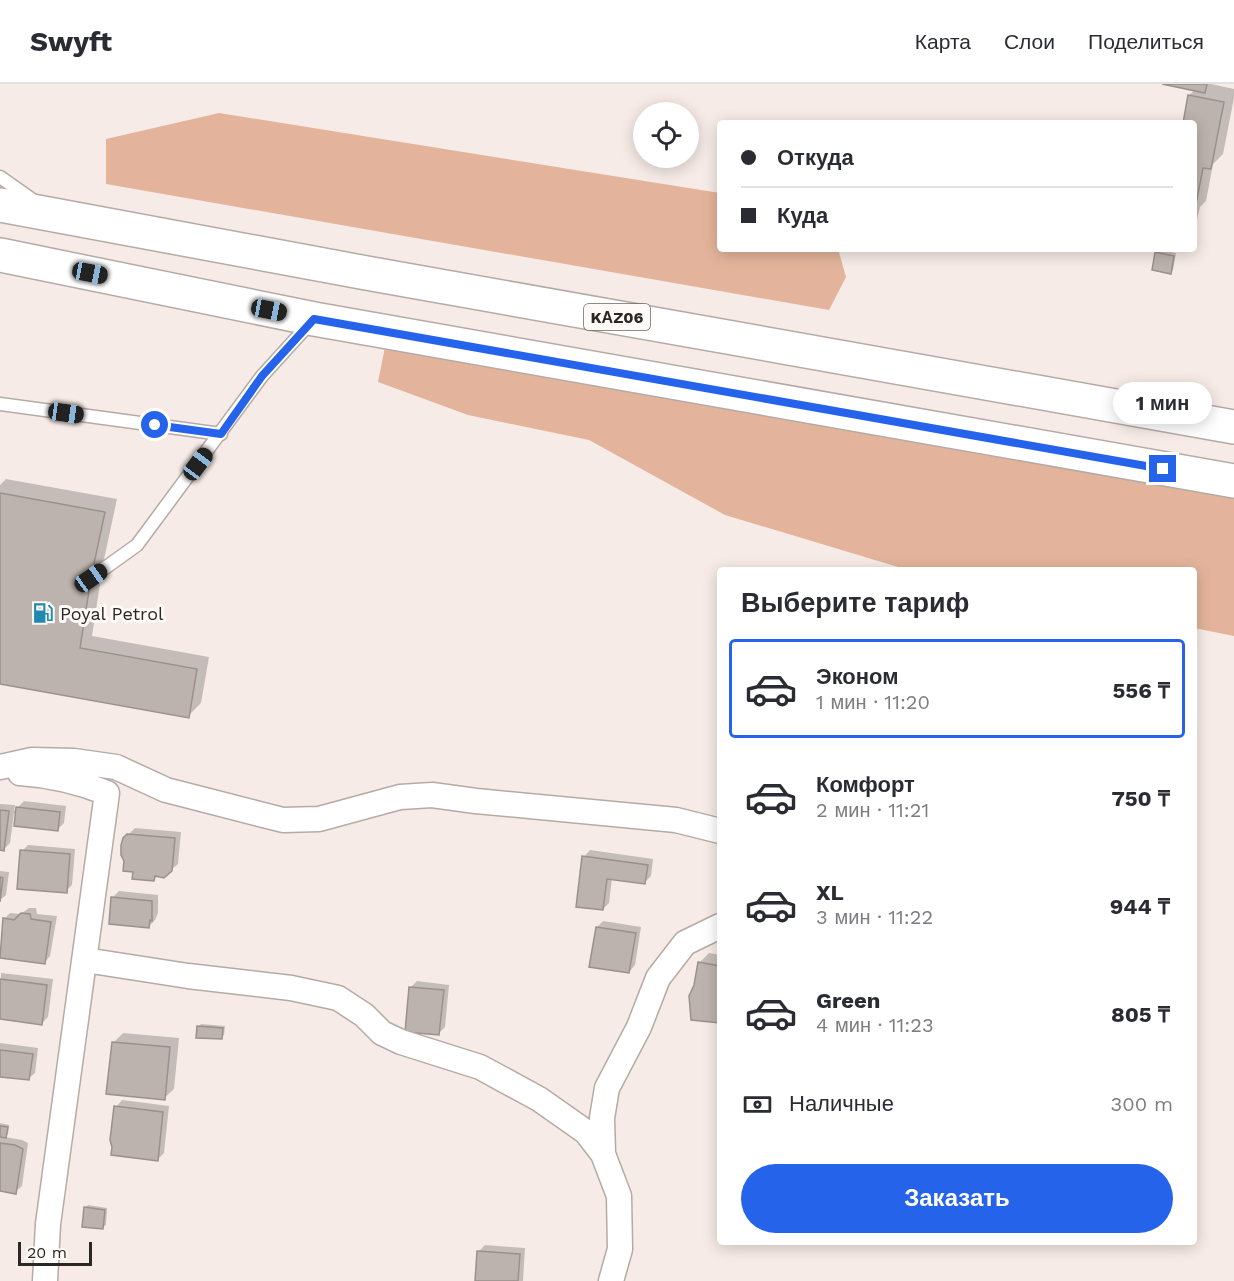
<!DOCTYPE html>
<html lang="ru">
<meta charset="utf-8">
<style>
:root{--surface:#fff;--page:#f7f7f7;--text:#2b2b33;--muted:#7c7c81;--line:#e1e1e2;--accent:#2563eb}
body{margin:0;font-family:"Work Sans",sans-serif;background:var(--page);color:var(--text);height:100vh;display:flex;flex-direction:column;font-size:22px;white-space:nowrap}
*{box-sizing:border-box;margin:0}
p{font-size:20px;color:var(--muted)}
.icon{flex:none;width:33px;height:33px;fill:none;stroke:currentColor;stroke-width:2;stroke-linecap:round;stroke-linejoin:round}
.map{position:relative;flex:1;overflow:hidden}
.panel{position:absolute;left:717px;top:483px;width:480px;height:678px;display:flex;flex-direction:column;background:var(--surface);border-radius:6px;box-shadow:0 3px 15px #0003}
.panel>*{flex:none}
.guide{position:absolute;left:717px;top:36px;width:480px;height:132px;border-radius:6px;box-shadow:0 3px 15px #0003;display:grid;align-content:center;height:132px;padding:0 24px;background:var(--surface)}
.tools{position:absolute;left:633px;top:18px;display:grid;gap:12px}
.tools a{display:grid;place-items:center;width:66px;height:66px;border-radius:50%;background:var(--surface);box-shadow:0 3px 15px #0003;font-size:30px}
.scale{position:absolute;left:18px;bottom:15px;width:74px;box-sizing:border-box;padding-left:6px;border:3px solid #2b2725;border-top:0;font-size:16px;line-height:21px;white-space:nowrap;color:#2b2725;-webkit-text-stroke:4px #fefaf8;paint-order:stroke}
.end{position:absolute;width:27px;height:27px;margin:-14px;border:8px solid #2563eb;background:#fff;box-shadow:0 0 0 3px #fff}
.from{border-radius:50%}
.bubble{position:absolute;height:42px;border-radius:21px;background:var(--surface);box-shadow:0 3px 15px #0003;font-size:20px;font-weight:700;line-height:42px;text-align:center}
.car{position:absolute;width:18px;height:36px;margin:-18px -9px;border-radius:8px;box-shadow:0 0 4px 2px #0007;background:linear-gradient(#222 24%,#8ab4d8 0 40%,#222 0 76%,#8ab4d8 0 86%,#222 0)}
.guide b{display:flex;align-items:center;gap:21px;height:57px;font-size:22px}
.guide b+b{border-top:2px solid var(--line)}
.guide i{width:15px;height:15px;background:var(--text)}
ul{padding:0;list-style:none}
li{display:flex;align-items:center;gap:18px;height:99px;margin:0 12px 9px;padding:0 12px;border:3px solid transparent;border-radius:6px}
li div{flex:1}
li b{display:block;font-size:22px}
li em{font-style:normal;font-weight:700}
li.selected{border-color:var(--accent)}
li>.icon{width:54px;height:54px;stroke-width:1.5}
h2{padding:0 24px;font-size:27px;line-height:72px}
.pay{display:flex;align-items:center;gap:15px;height:66px;padding:0 24px;font-size:22px}
.pay p{margin-inline-start:auto}
.button{display:flex;gap:12px;margin-top:auto;padding:12px 24px}
.button a{flex:1;height:69px;border-radius:36px;background:var(--accent);color:#fff;font-size:24px;font-weight:700;line-height:69px;text-align:center}
header{display:flex;align-items:center;gap:36px;box-sizing:border-box;height:84px;padding:0 30px;background:var(--surface);border-bottom:2px solid var(--line)}
header strong{font-size:28px}
nav{display:flex;gap:33px;margin-inline-start:auto;font-size:21px}
.map>svg:first-child{display:block}
.green{fill:#e3b49b}
.shadow{fill:#0003}
.building{fill:#bdb3ae;stroke:#9b918c;stroke-width:1.5}
.lines{fill:none;stroke-linecap:round;stroke-linejoin:round}
.service-casing{stroke:#b5aba6;stroke-width:15}
.minor-casing{stroke:#b5aba6;stroke-width:27}
.trunk-casing{stroke:#b5aba6;stroke-width:36}
.service{stroke:#fff;stroke-width:12}
.minor{stroke:#fff;stroke-width:24}
.trunk{stroke:#fff;stroke-width:33}
.route{stroke:#2563eb;stroke-width:8}
.labels{text-anchor:middle;dominant-baseline:central;stroke-width:6;stroke-linejoin:round;paint-order:stroke}
.shield{fill:#fefaf8;stroke:#6a6664;stroke-width:1.5}
.shield-label{font-size:16px;font-weight:bold;fill:#2b2725}
.poi-label{font-size:18px;fill:#2b2725;stroke:#fefaf8;text-anchor:start}
</style>
<header>
<strong>Swyft</strong>
<nav><a>Карта</a><a>Слои</a><a>Поделиться</a></nav>
</header>
<div class="map">
<svg width="1234" height="1197" viewBox="0 0 1234 1197">
<rect width="100%" height="100%" fill="#f6ebe6"/>
<path class="green" d="M219,29l501,80v56h118l8,28 -17,33 -723,-126v-45z
M386,258l848,149v145l-40,-8v-58h-282l-14,-3 -173,-52 -136,-75 -121,-25 -90,-33z"/>
<path class="shadow" d="M1165,0h46l23,5v9l-11,56 -10,10 -7,37 -6,6 -6,25v-109h-10l5,-28 6,-5z
M1153,165l23,4 -3,17 -2,2 -14,-19 2,-3z
M6,395l111,20 -14,65 -11,72 117,21 -8,46 -13,13 -188,-34v-197z
M24,717l42,5 -2,17 -6,6 -44,-16 -4,30 -6,6h-4v-45l15,1 -1,6z
M135,744l46,4 -3,32 -7,6 -13,5 -4,5 -19,-9 -11,-32z
M28,761l47,4 -3,36 -6,6 -44,-40z
M590,766l63,9 -2,17 -6,6 -33,-4 -3,25 -6,6 -19,-52z
M0,787l9,1 -3,23 -6,5z
M119,807l39,4v18l-3,7 -7,7 -35,-30z
M29,824h7l1,6 20,2 -7,40 -6,7 -44,-7 4,-37 6,-6 11,1z
M603,837l38,6 -6,38 -6,7 -32,-45z
M709,869l11,2v67l-24,-37 3,-22z
M1,889l52,6 -5,38 -6,6 -42,-5z
M417,897l32,4 -4,42 -6,6 -29,-45z
M201,940l24,2 -1,9 -3,3 -23,-11z
M123,949l56,5 -5,51 -10,9 -51,-55z
M0,959l38,5 -3,25 -7,6 -28,-4z
M122,1016l47,6 -5,47 -7,7 -41,-53z
M0,1039l9,2 -1,9 -3,3 17,3 6,3 -6,43 -7,6 -15,-2z
M88,1121l19,3 -1,17 -3,2 -18,-19z
M485,1161l40,3 -2,33h-47l2,-29z"/>
<path class="building" d="M1162,0h45l-2,9z
M1188,11l36,7 -13,67 -8,-1 -9,46v-91h-11z
M1155,168l19,4 -3,18 -19,-4z
M0,409l105,19 -14,66 -11,70 117,21 -8,49 -189,-34z
M16,723l44,5 -2,19 -44,-5z
M0,726l9,1 -5,40 -4,-1z
M127,750l48,4 -3,33 -8,7 -9,-2 -1,5 -22,-2 1,-7 -10,-1 1,-10 -3,-6v-10l2,-7z
M20,766l50,4 -3,39 -50,-4z
M582,772l66,9 -3,19 -38,-5 -4,31 -27,-3z
M0,793l3,1 -3,24z
M111,813l41,4v20l-2,-1 -1,8 -40,-4z
M21,829l9,1 1,5 20,3 -6,42 -45,-6 3,-40 11,2z
M596,843l40,6 -7,40 -40,-6z
M698,878l22,4v57l-29,-3 -2,-24 5,-11z
M0,895l47,6 -5,40 -42,-6z
M409,903l35,3 -5,45 -34,-3z
M197,942l26,2 -1,11 -26,-1z
M112,958l58,5 -5,53 -59,-6z
M0,966l33,4 -4,26 -29,-3z
M114,1022l49,6 -5,49 -47,-6 1,-8 -2,-7z
M0,1042l8,1 -2,11 -6,-1z
M0,1059l15,2 8,4 -7,45 -16,-3z
M84,1123l21,3 -2,19 -21,-2z
M477,1167l43,3 -2,27h-43z"/>
<g class="lines">
<g class="service-casing">
<path id="service" d="M0,93l34,24
M0,320l221,30
M91,494l46,-33 125,-169 50,-55"/>
</g>
<g class="minor-casing">
<path id="minor" d="M0,683l32,-7 42,1 42,6 50,23 117,30 36,-1 81,-22 32,-2 44,6 200,19 44,11
M20,689c30,2 60,9 87,20l-59,431 -3,57
M85,876l103,16 103,12 47,10 26,17 18,18 19,9 79,25 59,32 47,33 17,22
M611,1197l9,-32 -1,-53 -16,-42 -1,-36 5,-30 32,-61 19,-49 27,-35 35,-17"/>
</g>
<g class="trunk-casing">
<path id="trunk" d="M0,121l372,69 862,153
M0,171l314,64 920,162"/>
</g>
<use href="#service" class="service"/>
<use href="#minor" class="minor"/>
<use href="#trunk" class="trunk"/>
</g>
<g class="lines">
<path class="route" d="M155,341l66,9 41,-58 52,-57 849,150"/>
</g>
<defs>
<g id="fuel-bare" transform="scale(1.62)"><path d="M-5.5-6h7V0h2V4h1.3V-2.5L3-4.5l.8-.8L6-3V5H2.5V1h-1V6h-7ZM-4.2-4.7v3.2H.2V-4.7Z" fill="#2089b1" stroke="#fefaf8" stroke-width="2.5" paint-order="stroke"/></g>
</defs>
<g fill-rule="evenodd">
<use href="#fuel-bare" x="43" y="529"/>
</g>
<g class="labels">
<rect class="shield" x="584" y="220" width="66" height="26" rx="4.5"/>
<g class="shield-label">
<text x="617" y="233">KАZ06</text>
</g>
<g class="poi-label">
<text x="60" y="529">Poyal Petrol</text>
</g>
</g>
</svg>
<div class="tools">
<a><svg class="icon" aria-label="locate" viewBox="0 0 24 24"><circle cx="12" cy="12" r="6"/><path d="M12 2v4M12 18v4M2 12h4M18 12h4"/></svg></a>
</div>
<div class="scale">20 m</div>
<i class="end from" style="left:155px;top:341px"></i>
<i class="end" style="left:1163px;top:385px"></i>
<div class="bubble" style="left:1113px;top:298px;width:99px">1 мин</div>
<i class="car" style="left:90px;top:189px;rotate:101deg"></i>
<i class="car" style="left:269px;top:226px;rotate:101deg"></i>
<i class="car" style="left:66px;top:329px;rotate:98deg"></i>
<i class="car" style="left:198px;top:380px;rotate:37deg"></i>
<i class="car" style="left:91px;top:494px;rotate:55deg"></i>
<div class="guide">
<b><i class="from"></i>Откуда</b>
<b><i></i>Куда</b>
</div>
<section class="panel">
<h2>Выберите тариф</h2>
<ul>
<li class="selected"><svg class="icon" aria-label="car" viewBox="0 0 24 24"><path d="M5 17H2v-5l4-1 3-4h7l3 4 3 1v5h-3M9 17h6M6 11h13"/><circle cx="7" cy="17" r="2"/><circle cx="17" cy="17" r="2"/></svg><div><b>Эконом</b><p>1 мин · 11:20</p></div><em>556 ₸</em></li>
<li><svg class="icon" aria-label="car" viewBox="0 0 24 24"><path d="M5 17H2v-5l4-1 3-4h7l3 4 3 1v5h-3M9 17h6M6 11h13"/><circle cx="7" cy="17" r="2"/><circle cx="17" cy="17" r="2"/></svg><div><b>Комфорт</b><p>2 мин · 11:21</p></div><em>750 ₸</em></li>
<li><svg class="icon" aria-label="car" viewBox="0 0 24 24"><path d="M5 17H2v-5l4-1 3-4h7l3 4 3 1v5h-3M9 17h6M6 11h13"/><circle cx="7" cy="17" r="2"/><circle cx="17" cy="17" r="2"/></svg><div><b>XL</b><p>3 мин · 11:22</p></div><em>944 ₸</em></li>
<li><svg class="icon" aria-label="car" viewBox="0 0 24 24"><path d="M5 17H2v-5l4-1 3-4h7l3 4 3 1v5h-3M9 17h6M6 11h13"/><circle cx="7" cy="17" r="2"/><circle cx="17" cy="17" r="2"/></svg><div><b>Green</b><p>4 мин · 11:23</p></div><em>805 ₸</em></li>
</ul>
<div class="pay"><svg class="icon" aria-label="cash" viewBox="0 0 24 24"><path d="M3 7h18v10H3z"/><circle cx="12" cy="12" r="2"/></svg>Наличные<p>300 m</p></div>
<div class="button"><a>Заказать</a></div>
</section>
</div>
